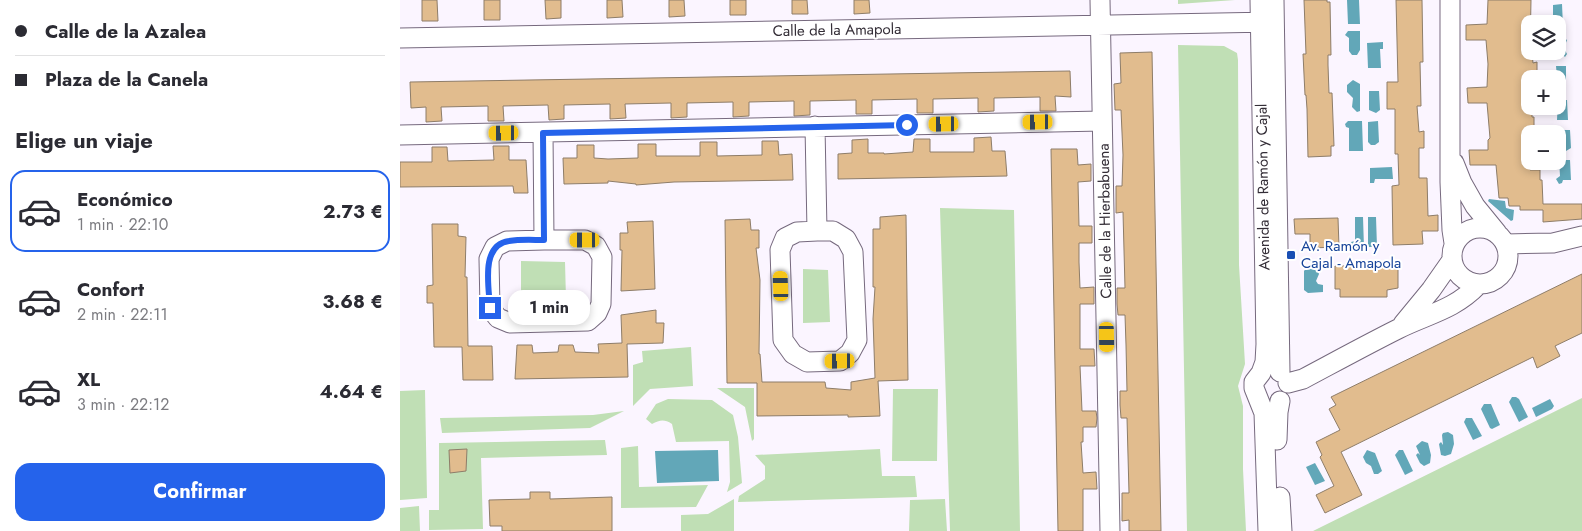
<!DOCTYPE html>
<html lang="es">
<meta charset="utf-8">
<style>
:root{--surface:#fff;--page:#f7f7f7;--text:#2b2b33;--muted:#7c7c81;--line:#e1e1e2;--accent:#2563eb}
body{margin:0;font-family:Jost,sans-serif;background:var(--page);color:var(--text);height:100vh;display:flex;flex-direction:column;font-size:19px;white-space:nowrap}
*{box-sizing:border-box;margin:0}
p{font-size:16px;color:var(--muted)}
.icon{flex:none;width:28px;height:28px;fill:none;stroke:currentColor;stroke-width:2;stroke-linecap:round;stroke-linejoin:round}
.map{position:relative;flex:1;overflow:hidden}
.details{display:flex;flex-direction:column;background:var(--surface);width:400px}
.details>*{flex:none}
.top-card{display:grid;align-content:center;height:110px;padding:0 15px;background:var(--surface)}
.tools{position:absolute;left:1121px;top:15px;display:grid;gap:10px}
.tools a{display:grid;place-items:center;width:45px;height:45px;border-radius:10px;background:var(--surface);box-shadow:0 2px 8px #0003;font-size:25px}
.end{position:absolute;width:22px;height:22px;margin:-11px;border:6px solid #2563eb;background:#fff;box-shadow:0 0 0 2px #fff}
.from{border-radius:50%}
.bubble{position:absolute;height:35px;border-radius:15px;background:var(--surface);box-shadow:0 2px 8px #0003;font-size:16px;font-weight:700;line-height:35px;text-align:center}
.car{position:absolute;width:15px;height:30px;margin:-15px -8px;border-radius:6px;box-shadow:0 0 4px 1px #0007;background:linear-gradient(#f5c518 24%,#345 0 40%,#f5c518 0 76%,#345 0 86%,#f5c518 0)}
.top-card b{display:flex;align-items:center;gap:18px;height:48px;font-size:19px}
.top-card b+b{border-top:1px solid var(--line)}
.top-card i{width:12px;height:12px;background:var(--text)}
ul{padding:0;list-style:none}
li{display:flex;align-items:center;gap:15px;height:82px;margin:0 10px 8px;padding:0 5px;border:2px solid transparent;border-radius:15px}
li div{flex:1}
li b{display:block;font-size:19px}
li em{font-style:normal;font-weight:700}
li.on{border-color:var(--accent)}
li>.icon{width:45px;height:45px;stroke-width:1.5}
h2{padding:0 15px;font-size:22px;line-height:60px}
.primary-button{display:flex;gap:10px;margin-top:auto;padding:10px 15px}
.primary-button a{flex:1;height:58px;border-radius:15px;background:var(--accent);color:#fff;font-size:20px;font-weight:700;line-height:58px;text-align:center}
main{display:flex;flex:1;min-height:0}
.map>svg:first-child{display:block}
.green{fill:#c0dfb5}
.water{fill:#62a7b8}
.building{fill:#e1bc8e;stroke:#8e7d69}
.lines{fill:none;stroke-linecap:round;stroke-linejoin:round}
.minor-casing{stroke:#76697e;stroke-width:21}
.minor{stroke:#fff;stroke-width:19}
.route{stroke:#2563eb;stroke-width:6}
.transit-dot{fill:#1a4fb4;stroke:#fff;stroke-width:2}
.labels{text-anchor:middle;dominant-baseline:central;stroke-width:4;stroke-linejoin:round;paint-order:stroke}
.street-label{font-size:15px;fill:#342e37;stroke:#fff}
.transit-label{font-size:15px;fill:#164399;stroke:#fff;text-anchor:start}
</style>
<main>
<section class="details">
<div class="top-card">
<b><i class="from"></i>Calle de la Azalea</b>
<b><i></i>Plaza de la Canela</b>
</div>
<h2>Elige un viaje</h2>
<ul>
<li class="on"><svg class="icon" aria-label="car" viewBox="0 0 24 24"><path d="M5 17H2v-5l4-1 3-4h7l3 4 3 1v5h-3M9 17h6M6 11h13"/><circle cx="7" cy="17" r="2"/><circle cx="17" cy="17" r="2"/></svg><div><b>Económico</b><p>1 min · 22:10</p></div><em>2.73 €</em></li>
<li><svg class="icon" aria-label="car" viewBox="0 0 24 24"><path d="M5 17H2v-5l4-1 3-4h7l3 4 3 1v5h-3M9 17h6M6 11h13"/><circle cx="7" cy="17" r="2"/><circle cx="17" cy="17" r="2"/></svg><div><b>Confort</b><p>2 min · 22:11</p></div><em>3.68 €</em></li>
<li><svg class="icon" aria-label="car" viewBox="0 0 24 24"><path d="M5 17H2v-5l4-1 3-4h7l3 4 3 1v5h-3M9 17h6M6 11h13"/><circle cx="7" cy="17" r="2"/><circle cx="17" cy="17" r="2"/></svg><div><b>XL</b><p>3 min · 22:12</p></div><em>4.64 €</em></li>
</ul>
<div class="primary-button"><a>Confirmar</a></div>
</section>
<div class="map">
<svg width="1182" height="531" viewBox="0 0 1182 531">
<rect width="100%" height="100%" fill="#fbf5ff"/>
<path class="green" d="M778,0h57l-57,4z
M778,45l46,1 13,7 1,7 1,205 6,99 -7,22 5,20v63l3,62h-59z
M540,208l74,2 6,321h-70z
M121,261l44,1 1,37 -45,1z
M403,269l25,1 2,52 -27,1z
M291,347l2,39 -43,3 -17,17v-41l10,-3 -1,-11z
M354,388v51l-2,2 -7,-34 -28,-19z
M493,389h45l-1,72h-45z
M25,390l2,108 -27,2v-109z
M1182,398v133h-269z
M268,399l44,1 21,15 5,22 4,46 -15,9 3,-10 -1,-41 -53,1 -4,-18c-8,-5 -12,-4 -20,0l-6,-5 10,-15z
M224,411l-34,17 -148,5 -2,-15 153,-3z
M205,440l2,15 -126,3 2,71 -54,1v-20h10v-67z
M238,446l1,41 69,-2 -12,22 -75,1v-60z
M480,449l2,27h33l2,21 -179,5 1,-6 26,-17v-13l-10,-11z
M334,499v32h-53v-16l27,-1z
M545,499l2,32h-38l1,-31z
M19,506l1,25h-20v-23z"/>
<path class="water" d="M947,0h12l1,24h-12z
M1162,4l1,22 -13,-2 3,-4v-15z
M948,31h12v19l-3,5h-5l-3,-4v-13l-4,-3z
M1158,38h6l3,2 -3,8 3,6 -2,3 -6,-6h-4h3z
M983,42v7h-3l1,19h-13l-1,-25z
M1156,66h10v23h-8z
M953,80l7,4v27l-3,1 -5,-5 1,-9 -6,-6v-7z
M969,91h10l1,19 -4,3 -7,-3z
M1158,97l1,3h8l1,20h-11z
M948,121h14l1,30h-14v-23l-3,-1 -1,-3z
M978,121l1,21 -4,3h-4l-3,-3v-20z
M1160,130h10l1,18 -5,3 -5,-3z
M1159,160h11l1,20h-8l-1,3 -3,1 -3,-5 4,-3z
M992,167l1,12h-18l-1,4h-4v-15z
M1089,199l16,2 1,7 8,2 -1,10 -2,1 -23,-20z
M955,217h8l1,31h-13v-6l4,-1z
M968,217h8l1,30h-9z
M908,266h4l5,3 2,5 -3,7 2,3 5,1v7l-15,1 -4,-3v-19z
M1112,397h4l3,2 9,18 -9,5 -10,-20z
M1150,399l4,7 -2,3 -16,8 -4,-9z
M1084,404h7l9,21 -8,4 -2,-1 -9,-19z
M1066,418h6l10,18 -9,4 -9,-18z
M1048,432l5,3 1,9 -3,10 -6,2 -4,-1 -2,-11 2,-2 2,3 -1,-10 1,-2z
M1022,441l6,2 3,12 -1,8 -6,3 -4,-3 -4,-8 2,-2 2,2 -4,-9z
M318,450l1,31 -62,2 -2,-32z
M967,450l8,3 7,18 -4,3h-4l-3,-8 -5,-3 -3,-6z
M999,450h4l10,21 -8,4 -10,-20z
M915,463l10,18 -10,4 -9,-18z"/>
<path class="building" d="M22,0h15l1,21h-16z
M84,0h16v20h-16z
M145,0h16v18l-15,1z
M207,0h15l1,17 -16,1z
M269,0h15l1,16 -16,1z
M330,0h16v15h-16z
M392,0h15l1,14h-16z
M454,0h15l1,13 -16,1z
M904,0h23v2h3l1,53h-3v10l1,28h3l2,53h-3v10l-23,1 -1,-48 -1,-14h-1l-2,-41h3z
M996,0h26l1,62h-3l1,44h-4l2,26 5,-1v17h-5v30h8l1,38 10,-1v16h-16l1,13 -30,1 -1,-59 7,-1 -1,-31h-3v-45h-8v-27h11z
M1088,0h43l-1,51 2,2 1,10 4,-1v17h-7v28h2v10h2v17h-4v36h10v10h2l1,24h39v15l-39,3v-12h-23v-4h-11l-1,-8h-9l-3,-33h-26l-1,-15h19v-10l2,-2 -3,-35h-19l-1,-15 20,-1 1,-23 -2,-24h-20v-15l21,-1z
M752,52l9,479h-32v-11l-7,1v-28h7l-2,-75h-6l-1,-13v-14h7l-1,-46 -1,-30h-7l-1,-11v-16h8l-2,-76 -7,1v-27h6l1,-31 -2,-45h-6l-1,-26 7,-1 -1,-30z
M670,71l1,26 -16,-1 1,15h-16v-14l-46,1v13l-16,1v-14l-45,1v14h-16v-14l-45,1v14h-16v-14l-46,1v14l-16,1v-15l-45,1v14l-16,1v-15l-46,1v14l-16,1v-15l-46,1 1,14 -16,1v-15l-46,1v14l-15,1 -1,-15 -45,1 1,15h-16v-15l-47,1 1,14 -16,1v-15l-15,1 -1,-26z
M591,137l1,14h13l2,25 -169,3v-25l14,-1v-13l16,-1v14h16v1l29,-2 1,-13h16v13h44v-14z
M362,141h16l1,14 13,-1 1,26 -119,2 -38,3v-1l-28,-3v2l-44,1 -1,-26h14v-13h17v13l14,1 30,-1v-14h18v12h44v-14h17v14l45,-1z
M93,146h16v14h17l2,33h-14l-1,-7 -113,1v-25h32v-15h15l1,14 46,-1z
M651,149h26l1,16 13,-1v17l-13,1 1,44h13v17h-13v19l1,26 14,-1v17h-14v45h14l1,17h-15l2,45h14l1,7 -1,9h-13v15h-2l2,31 13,-1 1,17h-14v42h-25z
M506,215l2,165 -30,1 2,35 -32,1v-2l-91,1v-33h-30l-2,-163 25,-1 1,11h8v18h-3l4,32 -1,74h1l2,28h63l1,6 25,2v-8l24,-4 -2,-59 2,-32h-2v-58h7v-12z
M938,218l1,29 -29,1v-14h-15l-1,-15z
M253,221l2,68 -34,2 1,-41h-2v-17h8l-1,-11z
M32,224h26v12l8,1 -1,40h2l1,69h24l1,34h-30l-1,-33h-28l-1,-44h-6v-17l6,-1z
M935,266h63v22l-11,2v7h-47v-8h-5z
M1182,274v59l-27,13 5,10 -23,12 -4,-11 -192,95 21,43 -37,18 -9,-18 18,-9 -14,-29 2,-2 -6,-13 24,-12 -11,-21 7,-4 -5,-8z
M256,310v13h8l-1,20 -36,1 1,33 -113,2 2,-34h15l1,8 25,-1 1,-7h14l2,7 24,1 -1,-9 24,-1 -1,-28z
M67,449l-1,22 -16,2 -1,-23z
M130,492h20v7l62,-2v34h-110v-5h-12l-1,-26 41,-1z"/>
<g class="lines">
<g class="minor-casing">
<path id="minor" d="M700,0l10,531
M860,0l6,344 -1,18 -4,11 -7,9v6l10,25 4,118
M874,0l6,372
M1050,0v182l2,48 2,13
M0,38l874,-16
M415,126l2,105 -20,1 -12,6 -5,12 3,90 10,14 14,8 33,-1 10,-8 7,-13 -4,-88 -7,-13 -13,-8h-16
M143,133l1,107 -37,1 -12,6 -6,12 1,49 8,10 12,5 78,-2 9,-8 4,-9 1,-47 -6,-11 -11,-6h-41
M0,135l702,-14
M1054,163l8,20 13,23 22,27
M1052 256a28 28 0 1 1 56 0a28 28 0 1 1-56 0Z
M1106,244l47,-1 29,-7
M1003,324l28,-34 21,-30
M888,383l15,-4c32,-17 63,-34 95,-50 30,-15 56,-19 80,-44
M877,440l1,-28 2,-11
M880,497l2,34"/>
</g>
<use href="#minor" class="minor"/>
</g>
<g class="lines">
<path class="route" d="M90,308c-1,-21 -10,-63 19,-67 12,-2 24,-1 35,-1l-1,-107 364,-8"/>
</g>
<rect class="transit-dot" x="886" y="250" width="10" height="10" rx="2.5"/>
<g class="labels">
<g class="street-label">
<text transform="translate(437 30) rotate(-1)">Calle de la Amapola</text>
<text transform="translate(863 187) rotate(-91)">Avenida de Ramón y Cajal</text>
<text transform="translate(705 221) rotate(-91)">Calle de la Hierbabuena</text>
</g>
<g class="transit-label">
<text x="901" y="246">Av. Ramón y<tspan x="901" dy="17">Cajal - Amapola</tspan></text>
</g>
</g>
</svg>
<div class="tools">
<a><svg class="icon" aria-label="layers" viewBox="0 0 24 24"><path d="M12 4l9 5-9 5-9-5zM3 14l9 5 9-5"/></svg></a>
<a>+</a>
<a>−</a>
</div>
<i class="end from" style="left:507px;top:125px"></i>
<i class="end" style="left:90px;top:308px"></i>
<div class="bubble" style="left:108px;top:290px;width:82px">1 min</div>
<i class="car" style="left:638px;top:122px;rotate:269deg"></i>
<i class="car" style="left:544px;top:124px;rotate:269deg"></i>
<i class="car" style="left:104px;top:133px;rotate:269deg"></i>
<i class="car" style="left:185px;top:240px;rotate:270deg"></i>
<i class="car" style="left:381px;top:286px;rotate:358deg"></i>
<i class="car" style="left:707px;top:337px;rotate:179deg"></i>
<i class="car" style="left:440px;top:361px;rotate:269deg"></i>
</div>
</main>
